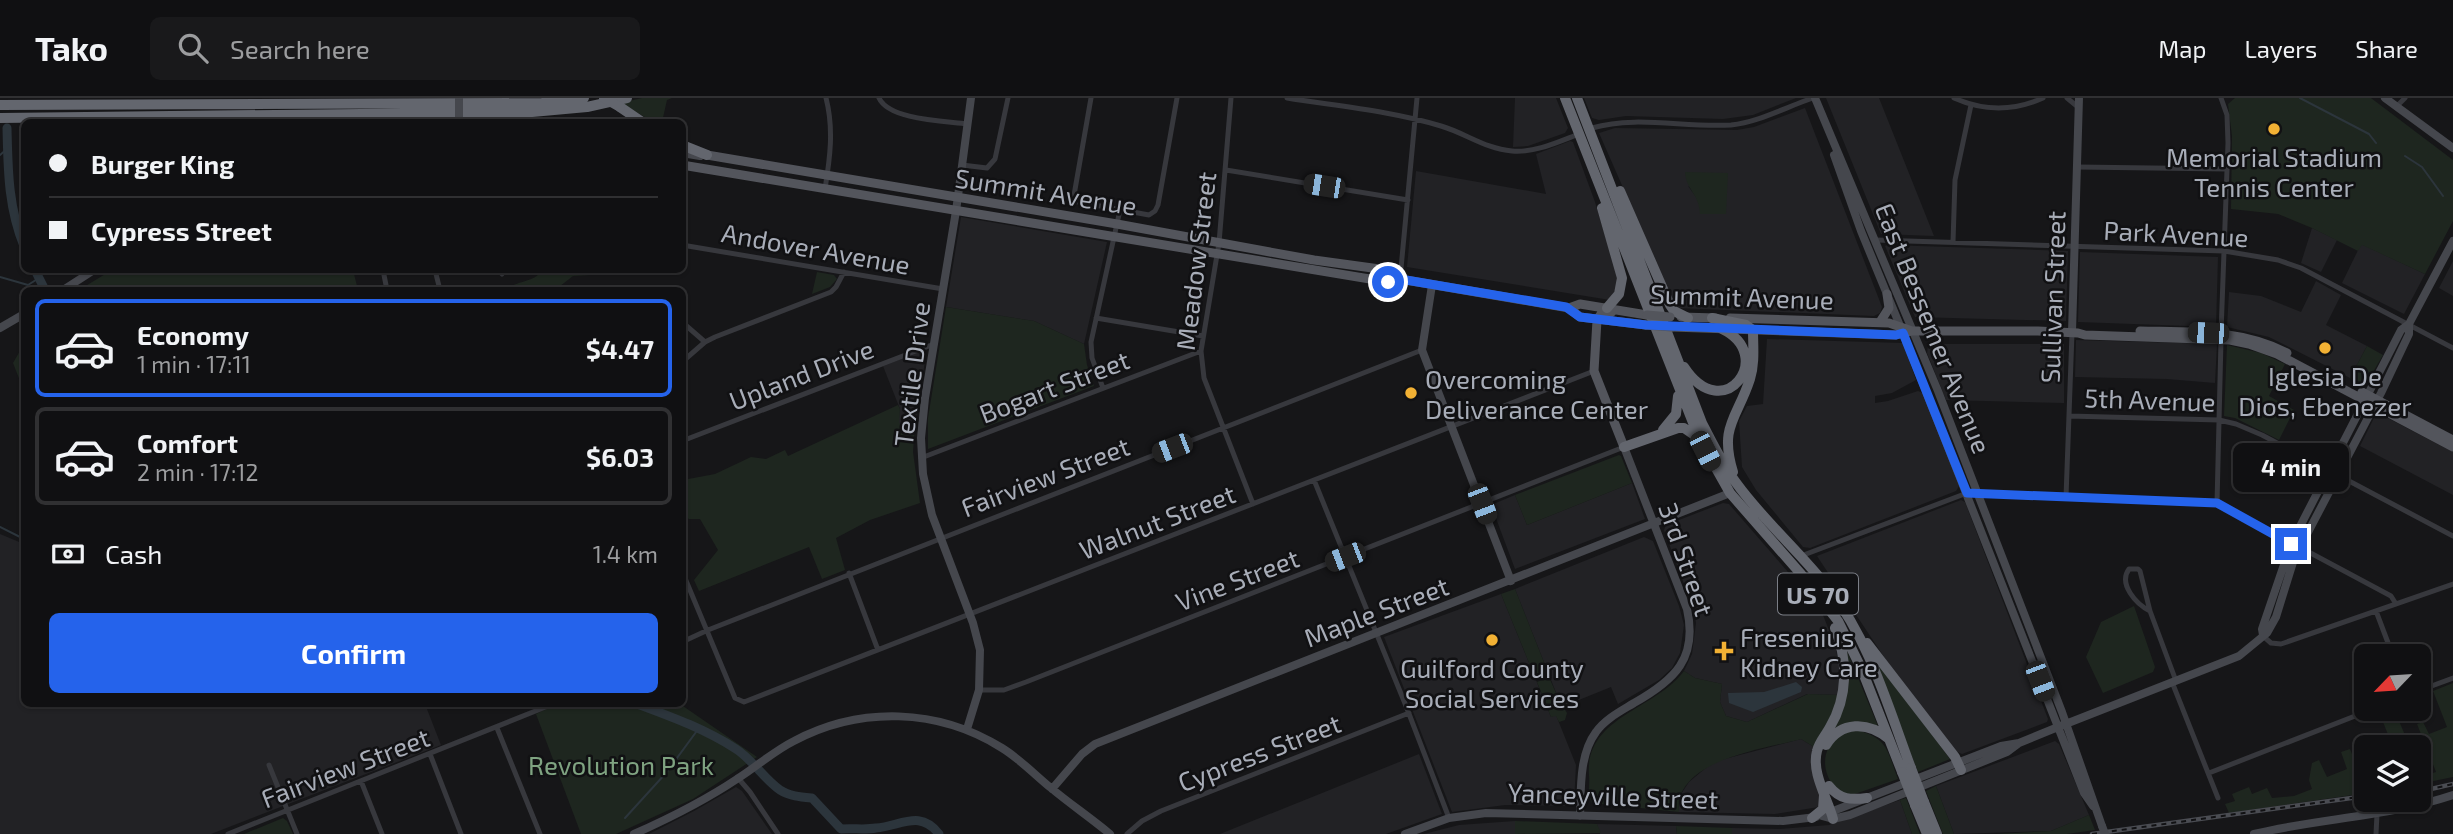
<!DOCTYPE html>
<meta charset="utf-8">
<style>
:root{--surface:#101012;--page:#19191b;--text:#f1f3f6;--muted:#9c9d9f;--line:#303032;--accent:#2563eb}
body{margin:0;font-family:"Exo 2",sans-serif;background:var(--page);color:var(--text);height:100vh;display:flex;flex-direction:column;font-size:26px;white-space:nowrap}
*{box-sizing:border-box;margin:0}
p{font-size:23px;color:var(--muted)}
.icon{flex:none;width:38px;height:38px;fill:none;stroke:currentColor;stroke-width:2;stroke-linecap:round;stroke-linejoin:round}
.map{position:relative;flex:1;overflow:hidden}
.details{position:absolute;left:21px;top:189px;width:665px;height:420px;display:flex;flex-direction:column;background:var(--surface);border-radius:10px;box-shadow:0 2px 5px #0004,0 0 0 2px var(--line)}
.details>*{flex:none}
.banner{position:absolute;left:21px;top:21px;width:665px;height:154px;border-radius:10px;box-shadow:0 2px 5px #0004,0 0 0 2px var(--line);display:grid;align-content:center;height:154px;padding:0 28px;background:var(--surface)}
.needle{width:46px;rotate:245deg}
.controls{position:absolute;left:2354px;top:546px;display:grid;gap:14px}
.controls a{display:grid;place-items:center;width:77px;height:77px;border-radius:10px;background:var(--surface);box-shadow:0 2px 5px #0004,0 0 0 2px var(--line);font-size:35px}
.end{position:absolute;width:32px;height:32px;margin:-16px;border:9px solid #2563eb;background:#fff;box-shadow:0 0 0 4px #fff}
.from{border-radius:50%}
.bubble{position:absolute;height:49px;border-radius:10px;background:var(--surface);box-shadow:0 2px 5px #0004,0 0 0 2px var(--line);font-size:23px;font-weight:700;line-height:49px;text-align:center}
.car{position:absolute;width:21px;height:42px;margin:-21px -10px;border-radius:9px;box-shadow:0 0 5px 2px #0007;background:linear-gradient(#222 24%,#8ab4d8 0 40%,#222 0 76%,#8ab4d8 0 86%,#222 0)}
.banner b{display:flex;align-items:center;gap:24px;height:66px;font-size:26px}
.banner b+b{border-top:2px solid var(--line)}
.banner i{width:18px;height:18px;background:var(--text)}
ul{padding:12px 0 0;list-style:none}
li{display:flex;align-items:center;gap:21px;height:98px;margin:0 14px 10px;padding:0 14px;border:4px solid var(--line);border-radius:10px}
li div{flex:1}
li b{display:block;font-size:26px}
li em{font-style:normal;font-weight:700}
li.on{border-color:var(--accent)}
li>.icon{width:63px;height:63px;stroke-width:1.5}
.pay{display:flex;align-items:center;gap:18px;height:77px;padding:0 28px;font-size:26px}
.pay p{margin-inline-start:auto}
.primary-button{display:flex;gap:14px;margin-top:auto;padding:14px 28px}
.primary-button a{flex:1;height:80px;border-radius:10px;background:var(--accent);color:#fff;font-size:28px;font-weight:700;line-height:80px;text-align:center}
header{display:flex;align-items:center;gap:42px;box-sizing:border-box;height:98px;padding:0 35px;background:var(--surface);border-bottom:2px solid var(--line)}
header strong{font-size:33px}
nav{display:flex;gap:38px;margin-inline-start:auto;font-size:24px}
.search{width:490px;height:63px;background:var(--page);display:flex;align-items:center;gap:18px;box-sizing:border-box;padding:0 24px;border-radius:10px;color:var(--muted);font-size:26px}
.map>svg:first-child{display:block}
.built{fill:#222225;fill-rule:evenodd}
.green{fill:#1e261f}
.water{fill:#2c353c}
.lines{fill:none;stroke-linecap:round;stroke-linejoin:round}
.stream{stroke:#2c353c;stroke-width:2}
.river{stroke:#2c353c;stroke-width:9}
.street{stroke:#37383d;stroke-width:5}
.secondary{stroke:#45474d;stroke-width:8}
.primary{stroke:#53555c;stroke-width:9}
.highway{stroke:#63666e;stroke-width:10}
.rail-casing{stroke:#4a4c52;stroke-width:4.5}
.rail{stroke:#111113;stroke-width:2;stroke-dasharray:5;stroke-linecap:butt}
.secondary-bridge{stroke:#45474d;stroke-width:8}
.primary-bridge{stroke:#53555c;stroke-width:9}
.highway-bridge{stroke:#63666e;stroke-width:10}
.route{stroke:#2563eb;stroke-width:9}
.poi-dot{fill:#f2b134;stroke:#111113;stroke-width:2.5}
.labels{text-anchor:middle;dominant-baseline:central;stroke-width:5;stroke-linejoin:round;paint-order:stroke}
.shield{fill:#111113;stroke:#7b7e86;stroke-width:2}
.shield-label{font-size:24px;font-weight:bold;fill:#a8adb8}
.poi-label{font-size:26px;fill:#a8adb8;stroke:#111113}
.street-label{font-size:26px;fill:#a8adb8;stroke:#111113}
.park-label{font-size:26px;fill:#7fa381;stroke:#111113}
</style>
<header>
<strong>Tako</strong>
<div class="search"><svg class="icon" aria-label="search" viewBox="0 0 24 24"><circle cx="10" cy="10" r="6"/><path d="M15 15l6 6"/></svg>Search here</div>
<nav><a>Map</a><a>Layers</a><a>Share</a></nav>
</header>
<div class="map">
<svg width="2453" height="736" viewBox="0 0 2453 736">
<rect width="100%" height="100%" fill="#161618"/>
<path class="built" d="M1515,0h41l12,30 -3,5 -37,13 -15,1z
M1584,0h212l-43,17 -30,4 -97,-3 -27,4 -7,-2z
M1826,0h53l55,138 -53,-2z
M1805,10l77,199 -2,6 -6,3 -198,-8 -77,-175 16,-5 122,2 17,-3zM1688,88l38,28h-25l-1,-12z
M1570,43l3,1 22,60 22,73v12l-7,13 -203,-33 9,-96 130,23 -10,-40z
M961,119l146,25 -23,102 -50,-23 -88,-14z
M2312,130l25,12 -16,32 -20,-9z
M2361,146l64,30 -21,40 -62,-31z
M1887,147l181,6 -2,70 -151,-4 -30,-71z
M2080,154l138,5 -2,70 -138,-5z
M2453,163v35l-14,-8z
M2316,183l25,14 -15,30 41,21 -17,32 -81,-41 -42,-10 2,-35 32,4 40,16z
M1767,241l136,4 13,37 -24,13 -17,3v7l13,-2 30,-10 5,2 36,93 -3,5 -146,57 -7,-1 -47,-57 -14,-23 -3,-46 8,-15 16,-2z
M2076,242l141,4 -2,39 -48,-4 -92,-2z
M1931,246h133v59l-118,-3 -19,-47 1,-7z
M922,253l4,4 -11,70 -17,-1 2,-15 -17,-43z
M2378,315l75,39v43l-93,-49 16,-32z
M1632,385l13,36 -130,50 -24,-64 24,-10 12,30z
M1961,402l4,2 83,217 -1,3 -85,32 -7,-3 -53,-67 -85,-128z
M1723,405l6,1 92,106 15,38 4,30 -2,17 -31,-1 -60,28 -21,-6 -6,-14 2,-18 -27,-6 -11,-7 8,-17 4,-31 -2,-12 -30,-81 2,-5z
M0,436l24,10v160h401l16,41 -230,89h-211z
M1644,439l9,4 26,65 5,19 -4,28 -8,15 -13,12 -41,24 -7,-17 -47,19 -5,-6 -44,-111z
M1501,496l50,123 5,-2 20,50 -2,37 -3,4 -66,-1 -53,7 -68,-175z
M1801,641l13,8 7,50 -2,10 -44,7 -96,-2v-15l10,-15 24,-20z
M2055,643l4,3 30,71 -38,16 -97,3 -18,-48z
M1419,656l23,60 -56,20h-166z
M736,689l6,4 30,43h-123l45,-23z
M1900,702l12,34h-180v-6l48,1 49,-4z
M1515,723v13h-91l35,-9z
M1597,726l79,2 1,8h-77z"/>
<path class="green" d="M642,0h30l-5,2 -5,22h-9l-32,-19z
M2235,0h136l82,62v61l-28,53 -63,-29 -4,6 -46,-23 -34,-14 -47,-5 1,-73 -4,-32z
M1685,74l43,1 -2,41h-26c-1,-21 -14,-24 -15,-42z
M121,172h232l5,20h-279l28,-17z
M543,172h48v5l-18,1 -18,14h-49c13,-11 26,-6 37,-20z
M817,174l17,3 3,4 -7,8 -18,7z
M946,209l88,14 50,23 3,21 7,21 -166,63v-31z
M24,246v47l-11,-28z
M2227,247l34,8 24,11 -16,32 25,14 -15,30 -44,-22 -11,-2z
M2367,248l16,9 -18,31 -15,-8z
M898,307l2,4 -1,14 16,2 -2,27 7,51 -50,17 -34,18 9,32 -23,9 -13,-32 -110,44 -5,-11 24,-30 -18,-31h-11l-6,-4v-35l32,-6 36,-17 15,2 19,-9 3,6z
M1619,357l2,1 11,27 -105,42 -12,-30z
M1515,491l32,81 -13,5 -33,-81z
M2134,508l21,61 -2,5 -50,21 -17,-36 15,-35z
M1844,546l36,87 -7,-4 -41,6 4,-10z
M1871,555l79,106 -32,13z
M1684,573l11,7 27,6 -2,18 6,14 21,6 61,-28 30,1 -2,11 -22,41 -13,-8c-36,10 -106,18 -121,57 -2,4 -1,11 -1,16l-87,-9c-5,-9 -2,-18 -3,-27 -5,-59 66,-66 95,-105z
M1549,579l10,23 8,13 -2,7 -6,2 -3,-6 -5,1 -14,-35z
M2453,585v94l-34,7v-15l3,7 14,-4 -19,-48 6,-2 6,12 18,-7 -14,-36z
M557,606h123l77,53 -64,42 -77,35h-35l-45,-120z
M2387,611h7l16,38h-17l-14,-35z
M1857,632c32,9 30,21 41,49l-49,17c-26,-8 -34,-47 -8,-61 4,-3 11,-4 16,-5z
M2350,651l6,15 10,-4v33l-137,20 -4,-9 10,-3 -3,-7 17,-7 3,7 15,-6 5,10 22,-2 18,-7 -3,-9 3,-17 7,-3 8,17 20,-8 -6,-17z
M1936,688l18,48h-11l-17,-43z
M1906,700l14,36h-8l-12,-34z
M2089,717l6,15 -28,4h-71l55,-3z
M283,720l4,3 6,13h-49z
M1515,723l82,3 4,9 -86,1z
M1676,728l56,2v6h-55z"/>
<path class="water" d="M1796,584l6,5 -1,5 -48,20 -24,-9 -1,-10 36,-1z"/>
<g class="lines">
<path class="stream" d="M2300,0l69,36 7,9
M0,57l8,-7
M2405,58l17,11 21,29
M0,179l28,8 11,-7
M0,429l24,12
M625,720l41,-45 33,-45"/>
<path class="river" d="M7,30c1,41 1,79 17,118
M35,172l10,20
M637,606c35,13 68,25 99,45 17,11 28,30 44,41 9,6 21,7 32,8l29,31c12,-1 24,1 35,-1 25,-2 44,-19 63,6"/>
<path class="street" d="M879,0c10,22 66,23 88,26
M1091,0l-18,103 76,14 6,-4 3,-6 19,-107
M1231,0l-12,145 -18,108 3,27 49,126
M1287,0c50,8 105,13 154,28 24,7 45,23 71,25 23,2 46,-9 67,-17
M1954,0c29,13 60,13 89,0
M2067,0l11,9
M2221,0l6,17 1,28 -7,190
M2397,8l8,-8
M1592,30c45,-13 92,0 139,-3 28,-3 55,-18 82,-27
M962,67l25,3 8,-9 13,-61
M2078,69l149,2
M1226,72l182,30
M825,91c5,-31 9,-60 1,-91
M1876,142l348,11 54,9 23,8 152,80
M1953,144l2,-62 16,-75
M682,147l261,44
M383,172l4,20
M435,172l5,20
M499,172l3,4
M1400,181l17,-181
M1096,220l107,18
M682,224l23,20
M682,264l23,-20 10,-5 116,-45 5,-5 8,-15
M1103,290l-11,-30 -1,-16 29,-132
M2069,318l150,4 17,4 26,11 191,101
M682,343l252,-97
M921,360l280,-107
M1314,382l92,226 43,112
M2066,399l6,-164
M2217,405l4,-163
M1801,458l166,-63 250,10 174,93 5,8
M2129,471h9l2,2 10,40c-14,-7 -32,-27 -21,-42z
M682,473l53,127 9,4 850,-331
M849,475l29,77
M2150,513l26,70
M2376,513l17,45
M2263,538l8,7 10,1 172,-60
M682,544l26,-12 714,-280
M2172,584l46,116
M979,592h25l22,-8 598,-235
M2418,593l35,-13
M497,630l43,106
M430,656l31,80
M269,667l28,69
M2209,675l164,-64
M738,680l12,14 28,42
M361,683l21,53
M228,736l325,-130
M1127,736l15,-13 19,-10 248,-98
M2376,736l1,-20"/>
<path class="secondary" d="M1815,0l123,293 124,321 40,114
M2385,0l68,50
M378,24h173
M682,55l18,3
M1834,57l27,76 42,102 181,460 9,13
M1432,187l-10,65 89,231
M63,192l31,-20
M0,230l24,-14
M2072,234l7,-234
M2263,537l-1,-6 29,-85 110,-214 8,-6
M967,631l12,-39 1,-40 -7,-27 -41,-108 -9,-41 -2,-36 4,-40 31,-187 15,-113
M1052,691l30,-35 13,-10 635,-251
M1828,715l173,-67 18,-3
M1580,718c1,-27 -1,-61 16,-84 9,-13 25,-21 38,-29 41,-23 64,-45 53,-94l-63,-162
M1822,718l11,3 17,-4 157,-63 12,-9 39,-16 181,-71 28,-23 9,-16 18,-58 87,-166 28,-59v-10l44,-83
M634,736c36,-16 70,-33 103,-55 19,-12 37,-28 57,-38 66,-35 144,-33 208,7 18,11 33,27 49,40 19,16 40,30 59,46
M1405,736l44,-16 37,-5 297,8 33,-4
M2254,736c66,-16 134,-17 199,-39"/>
<path class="primary" d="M707,57l410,69 197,36 73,10 13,9 169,29 11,-4 67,11
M682,67l706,117 12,-3
M1569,210l11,9 66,8
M1612,214l-11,2 -4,6 -3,51 30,76
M1681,219l35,1
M1730,220l159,5 23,8
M1880,224l9,-14 -2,-14
M1672,229l224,8 16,-4h126l40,2 7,2 145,5 19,4 28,10 176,93
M2140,233c51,1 101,-2 147,22
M2362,294l91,48"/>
<path class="highway" d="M1565,0l134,340 31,55 71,81 37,47 24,49 40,102
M1577,0l125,325c11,21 21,42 35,61 27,37 63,68 92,105 41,52 59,118 82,179
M0,7l542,-2 42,-5
M620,9l22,15
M0,20l532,-6 55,-5 40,-9
M682,47l25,10
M1620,93l50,114 4,6 14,7
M1602,110l20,70 -3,16 -12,14
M1712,220l34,7 7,5c0,16 2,33 -3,49 -13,40 -31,47 -17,93
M1684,269c40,61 93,-12 38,-38
M1663,332l13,-16 2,-18
M1624,349l54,-19h6l13,9
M1867,545l88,114 6,13
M1826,647c15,-24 42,-24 63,-6
M1829,688c11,14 22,14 38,12
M1924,704l13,32
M1915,707l12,29
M1812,720l11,-9 1,-14
M1833,721c-5,-20 -22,-46 -16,-68 2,-9 9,-16 13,-24 18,-30 18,-67 5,-99"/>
<g class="rail-casing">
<path id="rail" d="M2418,694l35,-8
M2092,736l274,-38"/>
</g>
<use href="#rail" class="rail"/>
<path class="secondary-bridge" d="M459,0v24
M2102,728l3,8"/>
<path class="primary-bridge" d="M1647,217l23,2
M1646,227l26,2"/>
<path class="highway-bridge" d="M604,0l16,9
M1911,670l13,34
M1902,674l13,33"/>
</g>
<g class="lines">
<path class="route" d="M1388,184l12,-3 166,28 14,10 66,8 250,10 7,-2 64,160 250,10 74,41"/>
</g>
<g class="poi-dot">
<circle cx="2274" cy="31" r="7"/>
<circle cx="2325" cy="250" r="7"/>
<circle cx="1411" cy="295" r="7"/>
<circle cx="1492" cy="542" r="7"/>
<path d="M1720.5 542.5h7v7h7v7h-7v7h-7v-7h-7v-7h7z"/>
</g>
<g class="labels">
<rect class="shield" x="1778" y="475.5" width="80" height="41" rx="5"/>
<g class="shield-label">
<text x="1818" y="496">US 70</text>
</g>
<g class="poi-label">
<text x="2274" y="58">Memorial Stadium<tspan x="2274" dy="30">Tennis Center</tspan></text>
<text x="2325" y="277">Iglesia De<tspan x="2325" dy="30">Dios, Ebenezer</tspan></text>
<text x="1425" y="280" text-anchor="start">Overcoming<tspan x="1425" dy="30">Deliverance Center</tspan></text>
<text x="1740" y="538" text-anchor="start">Fresenius<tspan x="1740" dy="30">Kidney Care</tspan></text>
<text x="1492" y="569">Guilford County<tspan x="1492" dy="30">Social Services</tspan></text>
</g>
<g class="street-label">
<text transform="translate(1046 93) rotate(9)">Summit Avenue</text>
<text transform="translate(2176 135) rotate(3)">Park Avenue</text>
<text transform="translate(816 150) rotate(10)">Andover Avenue</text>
<text transform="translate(1195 163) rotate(-83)">Meadow Street</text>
<text transform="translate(1742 198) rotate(2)">Summit Avenue</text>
<text transform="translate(2052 199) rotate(-88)">Sullivan Street</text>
<text transform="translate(1934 230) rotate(68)">East Bessemer Avenue</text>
<text transform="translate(801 276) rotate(-21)">Upland Drive</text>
<text transform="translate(911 276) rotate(-83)">Textile Drive</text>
<text transform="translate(1054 288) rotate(-21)">Bogart Street</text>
<text transform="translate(2150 301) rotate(2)">5th Avenue</text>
<text transform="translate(1045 378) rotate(-21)">Fairview Street</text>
<text transform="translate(1157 423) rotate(-21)">Walnut Street</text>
<text transform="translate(1687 461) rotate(71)">3rd Street</text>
<text transform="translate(1237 481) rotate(-21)">Vine Street</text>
<text transform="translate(1376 513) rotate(-21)">Maple Street</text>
<text transform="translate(1259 654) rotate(-21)">Cypress Street</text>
<text transform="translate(345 669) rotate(-21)">Fairview Street</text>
<text transform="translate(1613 697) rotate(2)">Yanceyville Street</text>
</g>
<g class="park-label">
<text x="621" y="666">Revolution Park</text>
</g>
</g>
</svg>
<div class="controls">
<a><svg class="needle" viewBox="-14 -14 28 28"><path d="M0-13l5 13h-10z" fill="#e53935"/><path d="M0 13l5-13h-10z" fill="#9c9d9f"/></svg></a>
<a><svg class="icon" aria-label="layers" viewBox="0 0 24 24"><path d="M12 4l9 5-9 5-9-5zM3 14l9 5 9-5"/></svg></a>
</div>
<i class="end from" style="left:1388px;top:184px"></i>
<i class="end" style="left:2291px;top:446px"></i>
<div class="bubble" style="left:2233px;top:345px;width:116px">4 min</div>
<i class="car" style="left:1324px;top:88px;rotate:279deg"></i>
<i class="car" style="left:2208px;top:235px;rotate:272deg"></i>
<i class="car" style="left:1172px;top:350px;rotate:249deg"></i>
<i class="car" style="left:1705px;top:353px;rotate:153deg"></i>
<i class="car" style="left:1482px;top:406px;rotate:159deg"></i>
<i class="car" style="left:1345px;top:459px;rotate:249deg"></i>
<i class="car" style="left:2040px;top:583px;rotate:159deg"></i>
<div class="banner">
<b><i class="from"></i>Burger King</b>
<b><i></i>Cypress Street</b>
</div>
<section class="details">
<ul>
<li class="on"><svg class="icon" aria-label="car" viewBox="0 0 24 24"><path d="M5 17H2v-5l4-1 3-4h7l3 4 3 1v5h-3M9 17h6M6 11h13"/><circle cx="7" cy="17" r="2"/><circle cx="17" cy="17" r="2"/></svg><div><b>Economy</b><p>1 min · 17:11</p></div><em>$4.47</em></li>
<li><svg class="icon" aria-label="car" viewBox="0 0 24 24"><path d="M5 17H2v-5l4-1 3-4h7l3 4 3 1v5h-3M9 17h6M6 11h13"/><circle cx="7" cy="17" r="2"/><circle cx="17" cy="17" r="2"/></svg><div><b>Comfort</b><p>2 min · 17:12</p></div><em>$6.03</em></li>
</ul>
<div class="pay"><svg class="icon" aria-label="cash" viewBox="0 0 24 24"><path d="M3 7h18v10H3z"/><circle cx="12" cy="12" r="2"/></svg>Cash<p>1.4 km</p></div>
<div class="primary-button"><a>Confirm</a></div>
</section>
</div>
